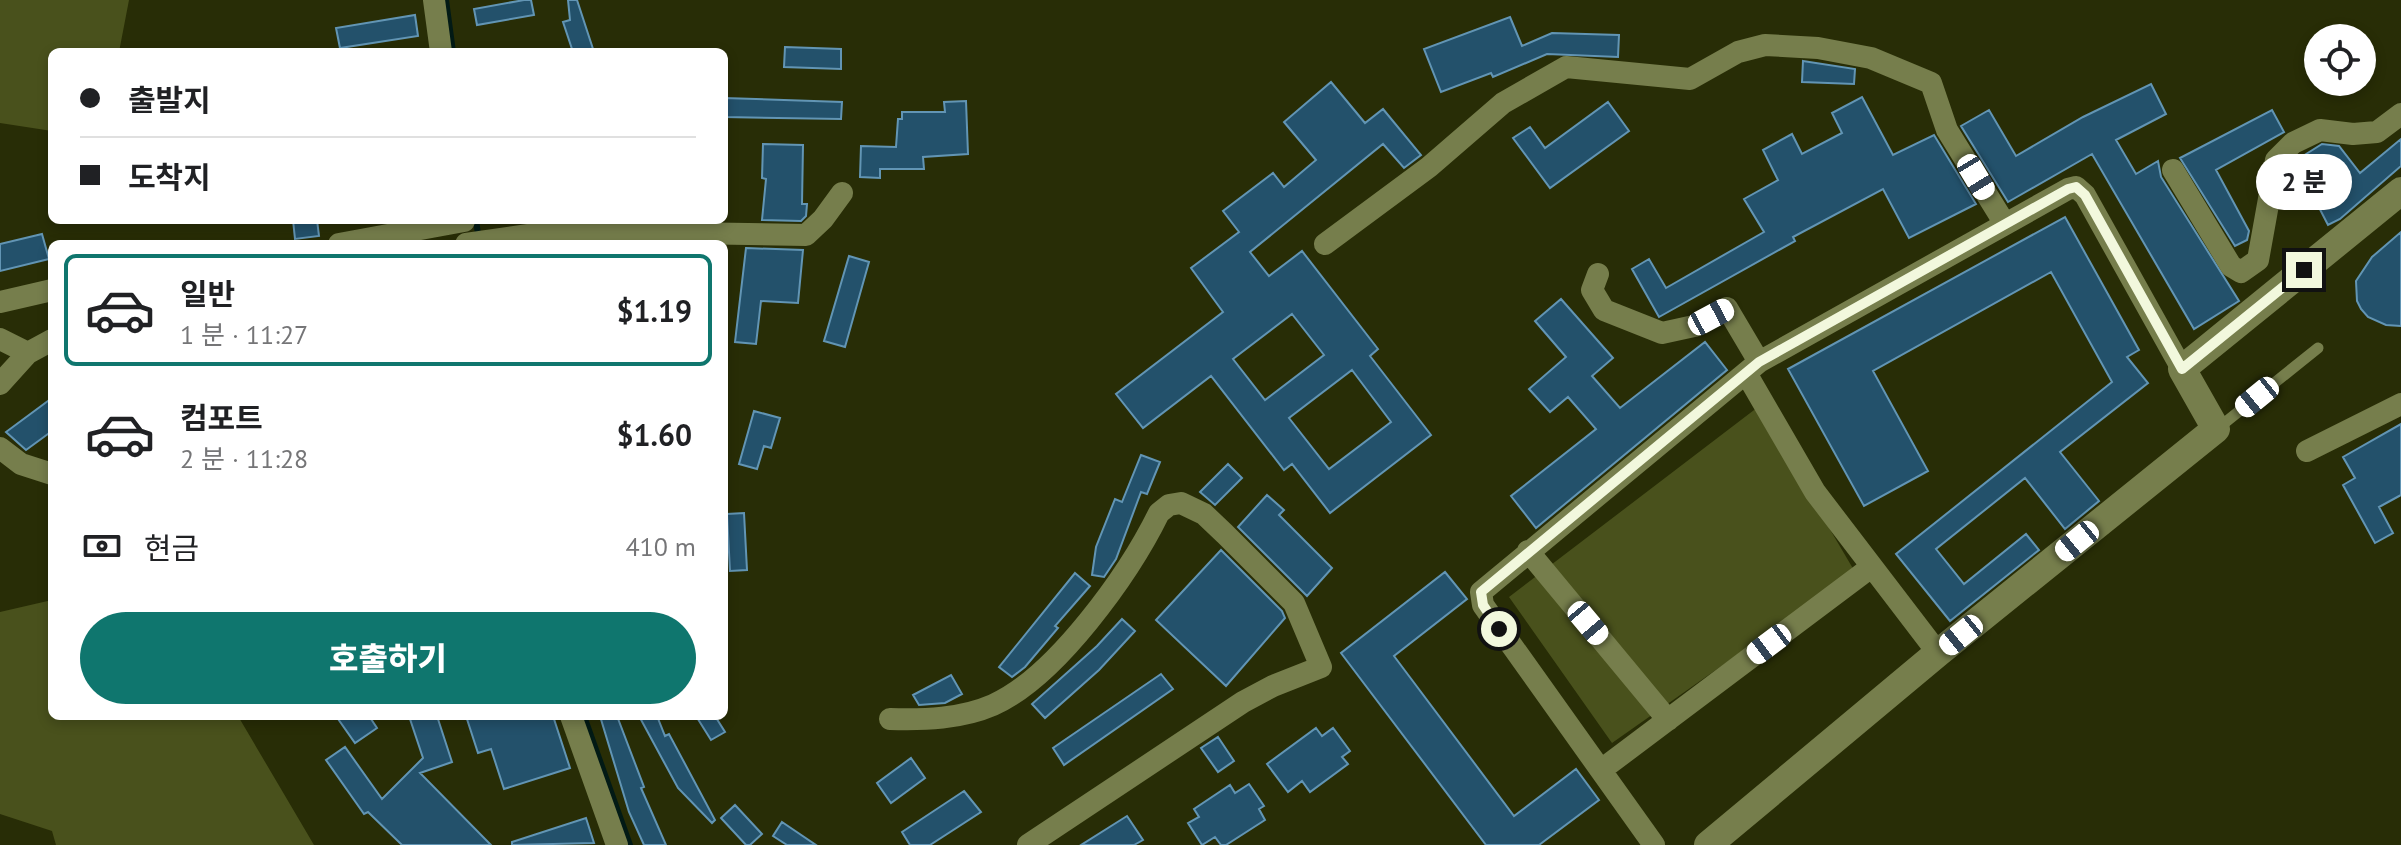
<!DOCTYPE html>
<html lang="ko">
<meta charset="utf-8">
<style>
:root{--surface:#fff;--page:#f2f2f2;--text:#202124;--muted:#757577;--line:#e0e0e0;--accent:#0f766e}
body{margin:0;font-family:"PT Sans","Noto Sans KR",sans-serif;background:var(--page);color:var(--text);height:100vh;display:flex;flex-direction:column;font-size:30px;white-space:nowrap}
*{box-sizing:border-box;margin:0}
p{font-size:26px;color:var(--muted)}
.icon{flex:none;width:44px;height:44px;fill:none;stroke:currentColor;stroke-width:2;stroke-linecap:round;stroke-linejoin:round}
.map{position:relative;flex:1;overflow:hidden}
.side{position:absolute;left:48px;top:240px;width:680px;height:480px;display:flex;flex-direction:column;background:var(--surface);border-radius:12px;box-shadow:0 4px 12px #0003}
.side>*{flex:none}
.banner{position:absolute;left:48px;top:48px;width:680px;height:176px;border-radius:12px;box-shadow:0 4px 12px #0003;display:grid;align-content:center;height:176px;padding:0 32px;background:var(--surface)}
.controls{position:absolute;left:2304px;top:24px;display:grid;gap:16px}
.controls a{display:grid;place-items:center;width:72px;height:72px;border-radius:50%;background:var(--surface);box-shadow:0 4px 12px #0003;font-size:40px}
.end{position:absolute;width:36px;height:36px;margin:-18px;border:10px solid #f2f8dd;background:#111;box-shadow:0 0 0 4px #111}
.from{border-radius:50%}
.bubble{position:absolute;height:56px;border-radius:28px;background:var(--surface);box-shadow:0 4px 12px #0003;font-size:26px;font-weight:800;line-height:56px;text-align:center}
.car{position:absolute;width:24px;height:48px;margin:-24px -12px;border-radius:10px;box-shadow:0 0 6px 2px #0007;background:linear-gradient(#fff 24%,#345 0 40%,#fff 0 76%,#345 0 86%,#fff 0)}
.banner b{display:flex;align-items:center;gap:28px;height:76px;font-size:30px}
.banner b+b{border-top:2px solid var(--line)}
.banner i{width:20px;height:20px;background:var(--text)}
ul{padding:14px 0 0;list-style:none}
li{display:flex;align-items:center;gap:24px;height:112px;margin:0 16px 12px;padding:0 16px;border:4px solid transparent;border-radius:12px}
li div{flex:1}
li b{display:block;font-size:30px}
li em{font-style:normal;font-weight:800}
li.selected{border-color:var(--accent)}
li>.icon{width:72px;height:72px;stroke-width:1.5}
.pay{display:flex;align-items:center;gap:20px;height:88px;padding:0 32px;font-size:30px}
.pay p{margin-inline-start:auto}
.cta{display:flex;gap:16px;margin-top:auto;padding:16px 32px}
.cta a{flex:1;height:92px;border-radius:48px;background:var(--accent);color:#fff;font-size:32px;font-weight:800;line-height:92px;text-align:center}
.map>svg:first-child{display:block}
.green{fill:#49511c}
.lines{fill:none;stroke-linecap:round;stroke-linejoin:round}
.stream{stroke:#021a15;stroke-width:6}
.building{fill:#23516b;stroke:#6295b4;stroke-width:2;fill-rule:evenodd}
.service{stroke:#767e4c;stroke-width:11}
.minor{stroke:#767e4c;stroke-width:22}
.tertiary{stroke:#767e4c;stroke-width:28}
.route{stroke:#f2f8dd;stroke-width:10}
</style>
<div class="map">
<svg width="2401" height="845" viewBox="0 0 2401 845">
<rect width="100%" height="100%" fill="#282d06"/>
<path class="green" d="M0,0h129l-10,52h-67v79l-52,-8z
M1758,407l97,165 -243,171 -103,-146z
M52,600v116h186l76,129h-258l-4,-14 -52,-17v-202z"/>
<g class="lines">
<path class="stream" d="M446,0l7,52
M476,220l2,14
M584,716l46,129"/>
</g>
<path class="building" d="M524,0h7l3,15 -57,10 -3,-16z
M568,0h9l17,52h-21l-10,-30 7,-2z
M415,15l3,21 -78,12 -4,-20z
M1510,17l12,29 30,-13 67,2 -1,22 -71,-3 -54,23 -2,-4 -50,19 -17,-43z
M785,47l56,2v20l-57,-2z
M1803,61l52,8 -1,15 -52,-2z
M1331,82l34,41 18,-14 38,46 -17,13 -21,-24 -133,108 19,24 33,-25 76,98 -8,7 61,79 -101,78 -38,-49 -8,6 -73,-94 -68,52 -27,-34 107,-82 -32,-44 48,-36 -16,-21 50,-38 11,14 32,-27 -32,-38zM1292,314l32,41 -59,45 -32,-41zM1352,370l39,52 -62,47 -40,-51z
M2151,84l15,30 -50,26 20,34 22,-13 3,16 78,124 -45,28 -102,-175 -84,48 -47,-76 28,-16 27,46 67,-39z
M1862,97l31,58 41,-20 42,69 -67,34 -26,-49 -90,48 2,4 -136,76 -27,-48 17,-10 17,29 98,-56 -20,-33 34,-19 -15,-30 29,-16 10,20 40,-21 -10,-20z
M724,98l118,4 -1,17 -117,-2z
M966,101l2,53 -45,3 1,12h-44v9l-20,-1 1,-31 35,1 2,-28h4v-7h43l-1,-10z
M1608,102l21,29 -79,57 -37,-50 17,-11 15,21z
M2272,110l12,22 -68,38 33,61 -2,9 -12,6 -55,-88z
M2401,139v27l-61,53 -12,6 -33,-64 27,-17 17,2 21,27z
M763,144l40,1 -1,59h5l-1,12 -5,5 -39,-1 4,-41 -4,-1z
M2065,217l74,133 -12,7 21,26 -88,69 39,49 -34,28 -40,-51 -89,71 28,35 62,-50 13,16 -89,71 -54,-67 216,-172 -61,-110 -178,99 55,100 -64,35 -76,-137z
M293,220h24l2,16 -24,3z
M2401,232v94l-15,-1 -18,-8 -7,-8 -4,-8 -1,-20 16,-24z
M42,234l7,25 -49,12v-27z
M746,248l57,2 -5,53 -37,-2 -5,43 -21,-2z
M849,256l20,6 -24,85 -21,-6z
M1561,299l52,59 -21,18 28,32 85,-66 22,28 -191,158 -25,-32 85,-67 -28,-32 -18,15 -21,-23 37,-32 -31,-36z
M52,398v33l-26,19 -20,-18z
M754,411l26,7 -9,30 -7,-2 -7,23 -18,-5z
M2401,424v71l-22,12 14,26 -18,10 -32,-58 12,-7 -12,-21z
M1141,455l19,7 -13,32 -6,-2 -25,67 -12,18 -12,-2 4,-28 19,-48 7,3z
M1228,464l14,14 -27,27 -15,-13z
M1267,495l17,15 -5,5 53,53 -25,28 -69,-69z
M744,513l3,57 -17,1 -3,-57z
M1221,550l61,61 3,7 -59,68 -70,-66z
M1445,572l22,27 -73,57 120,160 62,-47 23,31 -60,45h-53l-145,-192z
M1075,573l15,13 -35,40 3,2 -33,39 -13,10 -13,-10z
M1122,619l13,12 -36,39 -54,48 -13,-14 65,-58z
M1161,674l12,15 -109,76 -11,-17z
M951,675l11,19 -17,9 -26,2 -6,-10z
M336,716h33l8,12 -22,15z
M409,716h28l15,46 -32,11 71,72h-89l-34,-33 -4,2 -38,-54 19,-13 37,52 41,-41z
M466,716h87l17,52 -66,21 -13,-40 -13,4z
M600,716h17l27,71 -3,1 25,57h-22l-15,-33z
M639,716h18l8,20 4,-2 46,86 -3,3 -34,-35z
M696,716h19l10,16 -14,8z
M1316,728l6,8 11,-8 17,23 -8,6 6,7 -38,28 -8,-11 -14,11 -21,-28z
M1218,737l16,24 -16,11 -17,-24z
M911,758l14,20 -34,25 -14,-20z
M1249,784l15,22 -5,3 6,11 -39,25h-5l-6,-8 -13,8 -14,-22 11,-6 -5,-8 36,-24 5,8z
M964,791l17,21 -51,33h-20l-8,-13z
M735,805l27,29 -12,11h-4l-25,-27z
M1127,816l16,24 -9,5h-53z
M586,818l8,25 -82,2v-3z
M782,822l34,23h-29l-14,-9z"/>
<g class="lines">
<path class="service" d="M2217,429l101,-81"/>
<path class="minor" d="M434,0l7,52
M2173,170l58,96 10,6 17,-12 18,-100 17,-17 27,-13 33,4 24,-2 24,-18
M339,244l125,-23
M466,244l90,-13 250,4 17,-16 19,-26
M1325,244l104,-77 74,-64 63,-36 124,12 48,-27 27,-7 53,3 53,10 60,25 16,47 58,94
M1598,274l-6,16 12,20 58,23 32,-7 33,-18 32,54
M0,302l52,-12
M0,339l28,14
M1746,373l69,119 123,161
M0,384l28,-31 24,-13
M0,448l21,16 31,10
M2307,451l94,-47
M1528,551l140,169
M571,716l46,129
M890,719c34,1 71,0 103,-14 63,-28 136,-131 166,-192l10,-8 12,-2 23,11 21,20 69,69 27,64 -48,19 -30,16 -215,143
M1601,770l269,-202
M1654,845l-171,-240 -2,-13 278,-230 309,-173 8,-2 9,8 97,174"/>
<path class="tertiary" d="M1708,845l230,-192 278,-224 -34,-60 219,-178"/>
</g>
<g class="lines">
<path class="route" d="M1499,629l-16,-24 -2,-13 278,-230 309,-173 8,-2 9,8 97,174 122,-99"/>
</g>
</svg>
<div class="controls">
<a><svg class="icon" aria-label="locate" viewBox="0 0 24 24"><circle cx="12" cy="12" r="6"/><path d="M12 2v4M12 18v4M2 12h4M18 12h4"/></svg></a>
</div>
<i class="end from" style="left:1499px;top:629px"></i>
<i class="end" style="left:2304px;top:270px"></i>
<div class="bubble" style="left:2256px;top:154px;width:96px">2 분</div>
<i class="car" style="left:1976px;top:177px;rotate:149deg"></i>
<i class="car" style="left:1711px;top:317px;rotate:62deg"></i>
<i class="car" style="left:2257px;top:397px;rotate:231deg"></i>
<i class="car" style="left:2077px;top:541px;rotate:231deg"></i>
<i class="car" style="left:1588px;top:623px;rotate:140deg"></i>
<i class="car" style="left:1961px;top:635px;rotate:231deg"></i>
<i class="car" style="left:1769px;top:644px;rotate:233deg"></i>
<div class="banner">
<b><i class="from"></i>출발지</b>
<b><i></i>도착지</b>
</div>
<section class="side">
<ul>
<li class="selected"><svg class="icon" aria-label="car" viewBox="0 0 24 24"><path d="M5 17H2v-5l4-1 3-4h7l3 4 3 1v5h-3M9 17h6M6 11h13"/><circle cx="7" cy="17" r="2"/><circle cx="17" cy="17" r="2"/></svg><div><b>일반</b><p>1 분 · 11:27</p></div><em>$1.19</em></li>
<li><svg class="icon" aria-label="car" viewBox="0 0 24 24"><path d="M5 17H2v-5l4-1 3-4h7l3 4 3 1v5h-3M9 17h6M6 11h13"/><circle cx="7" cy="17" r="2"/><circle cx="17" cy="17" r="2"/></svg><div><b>컴포트</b><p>2 분 · 11:28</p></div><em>$1.60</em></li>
</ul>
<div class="pay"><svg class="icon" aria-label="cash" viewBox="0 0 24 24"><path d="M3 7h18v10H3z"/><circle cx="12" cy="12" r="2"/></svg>현금<p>410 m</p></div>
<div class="cta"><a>호출하기</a></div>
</section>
</div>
